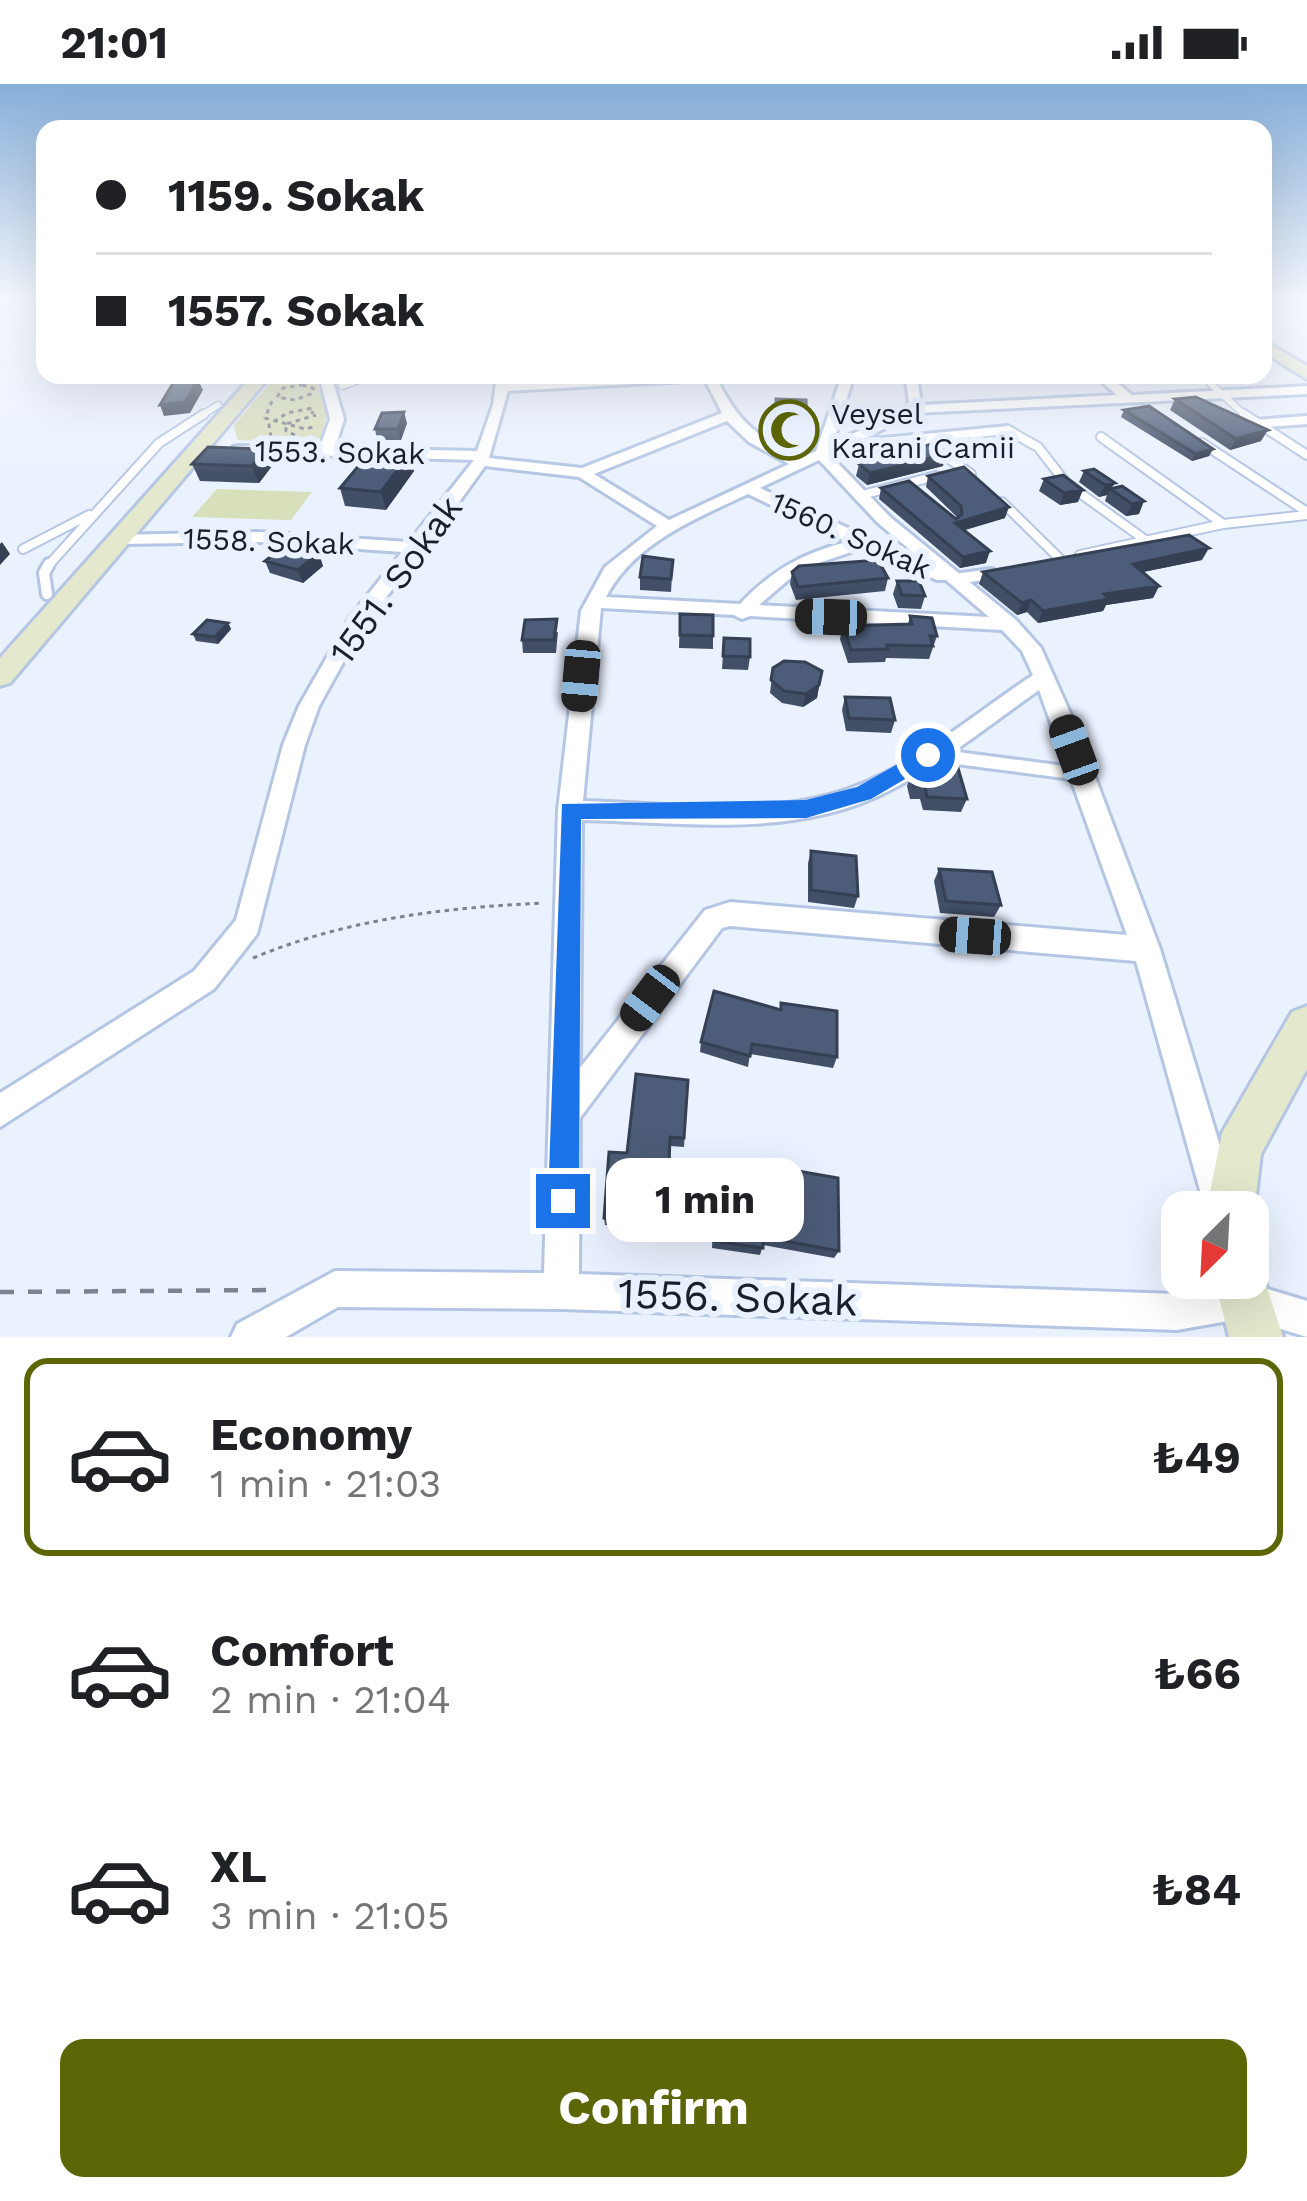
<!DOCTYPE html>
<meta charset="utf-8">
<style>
:root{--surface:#fff;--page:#f6f6f6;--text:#202124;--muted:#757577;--line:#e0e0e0;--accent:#5c6606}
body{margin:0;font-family:"Work Sans",sans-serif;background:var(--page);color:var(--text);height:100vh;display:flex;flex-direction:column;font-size:45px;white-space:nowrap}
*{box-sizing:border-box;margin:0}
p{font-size:39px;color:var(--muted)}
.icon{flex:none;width:66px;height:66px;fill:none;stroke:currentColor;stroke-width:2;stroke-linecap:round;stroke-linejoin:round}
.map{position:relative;height:1253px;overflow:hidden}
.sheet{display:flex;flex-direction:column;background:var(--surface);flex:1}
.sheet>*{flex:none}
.banner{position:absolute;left:36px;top:36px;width:1236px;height:264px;border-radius:24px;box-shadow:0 12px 48px #0002;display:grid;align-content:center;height:264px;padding:0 60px;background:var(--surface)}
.needle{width:78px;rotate:204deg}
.controls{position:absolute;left:1161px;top:1107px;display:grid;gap:24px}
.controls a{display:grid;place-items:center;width:108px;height:108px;border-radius:24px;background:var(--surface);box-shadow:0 12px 48px #0002;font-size:60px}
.end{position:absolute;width:54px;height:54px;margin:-27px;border:15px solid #1a73e8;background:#fff;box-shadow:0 0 0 6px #fff}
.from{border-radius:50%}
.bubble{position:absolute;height:84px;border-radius:24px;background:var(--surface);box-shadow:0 12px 48px #0002;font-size:39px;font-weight:700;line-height:84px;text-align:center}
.car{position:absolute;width:36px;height:72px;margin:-36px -18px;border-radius:15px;box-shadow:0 0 9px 3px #0007;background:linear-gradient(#222 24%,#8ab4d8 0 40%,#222 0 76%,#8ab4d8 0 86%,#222 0)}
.banner b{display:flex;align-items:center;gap:42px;height:114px;font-size:45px}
.banner b+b{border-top:3px solid var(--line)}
.banner i{width:30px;height:30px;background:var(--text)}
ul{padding:21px 0 0;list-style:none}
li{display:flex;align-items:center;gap:36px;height:198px;margin:0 24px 18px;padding:0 36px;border:6px solid transparent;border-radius:24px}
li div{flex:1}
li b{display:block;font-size:45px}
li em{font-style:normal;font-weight:700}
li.active{border-color:var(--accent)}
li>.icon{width:108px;height:108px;stroke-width:1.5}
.button{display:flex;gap:24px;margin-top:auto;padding:24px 60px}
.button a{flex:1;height:138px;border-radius:24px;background:var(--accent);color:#fff;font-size:48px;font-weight:700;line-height:138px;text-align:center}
.status{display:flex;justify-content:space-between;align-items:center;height:84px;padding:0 60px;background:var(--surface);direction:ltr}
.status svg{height:33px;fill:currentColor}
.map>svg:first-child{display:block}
.green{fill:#d8dfbb}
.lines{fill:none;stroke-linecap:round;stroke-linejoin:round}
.lane-far3-casing{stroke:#b5c6e5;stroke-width:9}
.lane-far2-casing{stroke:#b5c6e5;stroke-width:12}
.lane-far1-casing{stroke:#b5c6e5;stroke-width:16}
.lane-casing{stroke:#b5c6e5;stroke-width:18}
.street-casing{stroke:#b5c6e5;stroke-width:6}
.secondary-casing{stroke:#b5c6e5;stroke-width:6}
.path-far1{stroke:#7c838f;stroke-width:3;stroke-dasharray:4.5 4.5;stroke-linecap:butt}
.path{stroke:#7c838f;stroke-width:4.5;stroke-dasharray:14 14;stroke-linecap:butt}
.lane-far3{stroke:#fff;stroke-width:6}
.lane-far2{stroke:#fff;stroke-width:8}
.lane-far1{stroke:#fff;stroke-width:10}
.lane{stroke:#fff;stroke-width:12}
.street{fill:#fff;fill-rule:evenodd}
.secondary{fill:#e4e8cd;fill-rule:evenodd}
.wall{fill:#424f67}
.shaded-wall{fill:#364054}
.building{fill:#4d5c78;stroke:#364054;stroke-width:3}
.route{fill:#1a73e8}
.labels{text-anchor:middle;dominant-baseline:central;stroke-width:12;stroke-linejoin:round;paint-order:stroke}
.far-poi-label{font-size:30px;fill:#1a202b;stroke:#ebf2ff;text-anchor:start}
.far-street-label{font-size:30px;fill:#1a202b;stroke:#ebf2ff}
.street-label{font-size:36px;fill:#1a202b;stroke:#ebf2ff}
.near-street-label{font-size:42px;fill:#1a202b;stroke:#ebf2ff}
</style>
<div class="status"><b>21:01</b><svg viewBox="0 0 49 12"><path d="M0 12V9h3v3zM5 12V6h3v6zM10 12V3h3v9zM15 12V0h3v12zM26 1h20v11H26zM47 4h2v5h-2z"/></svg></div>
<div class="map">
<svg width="1307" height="1253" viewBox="0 0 1307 1253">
<rect width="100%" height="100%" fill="#ebf2ff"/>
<path class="green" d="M277,291h37l13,39 -7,29 -82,-3 -5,-14z
M217,405l95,3 -21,28 -99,-3z"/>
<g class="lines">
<g class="lane-far3-casing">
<path id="lane-far3" d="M1211,300l36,33
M342,302l31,-11
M199,333l19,-12"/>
</g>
<g class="lane-far2-casing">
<path id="lane-far2" d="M1244,330l63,41
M1008,346l30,17 28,36 82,59
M1101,353l122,87
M922,356l49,34
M1202,359l105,69
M858,412l78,-20
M1002,418l58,57
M23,465l66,-34
M1080,471l143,-31 84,-9
M47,483l112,-124 45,-29"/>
</g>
<g class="lane-far1-casing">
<path id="lane-far1" d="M955,495l36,-5
M47,510l-3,-21 5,-9
M931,671l49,6"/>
</g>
<g class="lane-casing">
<path id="lane" d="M957,674l123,16"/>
</g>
<g class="street-casing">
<path id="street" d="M319,291h12l13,44 -9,29 142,3 16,-46 4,-30h12l-1,9 153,-9h69l-13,4c22,45 40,57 84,79l15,-7 26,-76h12l-21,68 68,-32 8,-9 -4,-27h12l4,30 196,-10 -23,-20h14l24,20 175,-9v8l-393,19 -52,27 146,-14 7,4 -7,4 -154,15 -6,-2 -18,8 60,62 126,103 25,28 34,76 85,225 80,263h-34l-70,-251 -406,-35 -8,2 -142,190 -1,156 598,20 68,-12 62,19v36l-62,-19 -68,12 -616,-21 -223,-2 -52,30h-55l6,-13 98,-53 209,2 14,-463 23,-199 24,-44 52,-41 -78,-49 -94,-11 -62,86 -58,71 -46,83 -14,39 -48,189 -43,55 -214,138v-34l194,-122 42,-51 47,-175 16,-39 51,-89 52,-65 -144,-10 -138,2 -6,-1v-8l144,-3 151,10 65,-82 -241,-7v-6l5,-1 82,1 10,-28zM705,296l17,33 -140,55 -93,-10 19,-67zM727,337l22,21 40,22 -120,56 -75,-46zM819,376l59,63 49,41 -167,-76zM748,410l99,48c-45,11 -76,29 -107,62l-134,-7c28,-54 89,-78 142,-103zM860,465l77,31h9l43,37 -230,-12 42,-36zM601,524l133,7 8,4 8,-3 252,14 20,21 11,24c-63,42 -126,98 -200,119 -79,23 -169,9 -250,7zM1039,606l88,245 -397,-33 -25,8 -125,158 2,-248c96,2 203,18 294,-23 59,-27 110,-70 163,-107z
M1307,332v8l-52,4 -7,-4 7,-4z"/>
</g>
<g class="secondary-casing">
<path id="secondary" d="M1263,256l44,26v13l-44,-27z
M253,291h18l-261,308 -10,3v-28z
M1307,922v63l-46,85 -7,58 -6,15v-15h-42l16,-79 70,-121z
M1248,1172l10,4 25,77h-54l-15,-59h34z"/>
</g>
<path class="path-far1" d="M302,301l11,3v5l-18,7 -18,-3 6,-9z
M272,317l-7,17 40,11 12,-3
M295,351l-9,-4v-7l30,-9
M271,353l-2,-12 18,-12 26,-5 -1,6
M253,874c94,-39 189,-50 289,-55"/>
<path class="path" d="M0,1208l274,-2"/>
<use href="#lane-far3" class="lane-far3"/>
<use href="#lane-far2" class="lane-far2"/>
<use href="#lane-far1" class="lane-far1"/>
<use href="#lane" class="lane"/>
<use href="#street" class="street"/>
<use href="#secondary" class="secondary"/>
</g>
<path class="wall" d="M776,315l31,18 -3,22 -30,-1z
M1175,315l86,42 -31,9 -60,-40z
M1124,326l89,39 -4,7 -17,5 -71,-44z
M407,339l-6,17h-24l-2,-11z
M410,369l4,18 -28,39 -41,-4 -5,-18z
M192,380l80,2 -13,17 -59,-2z
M859,380l84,2 -76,19 -11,-9z
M1084,387l29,17 9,-2 17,28 -13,2 -21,-15 2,-6 -8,2 -20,-15z
M928,392l77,42 -41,12 22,33 -26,5 -81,-69 2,-11 75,31 1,-2 -31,-30z
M1044,395l34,23 -18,3 -21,-14z
M673,476l-2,32 -31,-2v-13z
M1202,476l-59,12 16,14 -6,12 -47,7 -3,6 -65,12 -11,-11 -10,3 -38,-31 4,-12z
M265,477l58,5 -20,17 -33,-10z
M792,488l96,6 -3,13 -89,9 -6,-16z
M897,497l28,15 -4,13 -23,-1 -5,-14z
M680,530l33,22v13l-34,-1z
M910,532l27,20 -8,23 -43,-1 -1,4 -37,1 -8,-24 3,-13 65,-2z
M228,539l3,6 -13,15 -22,-3 -3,-7z
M558,548l-2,21h-33l-1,-13z
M724,554l26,19 -2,13 -26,-1z
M773,584l49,3 -5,27 -14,9 -21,-4 -12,-10z
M845,613l50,23 -4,13 -45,-2 -4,-21z
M912,689l55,26 -6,13 -38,-2 -3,-11h-10l-3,-13z
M811,767l47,45 -4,12 -46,-6v-39z
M939,785l62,36 -7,12 -54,-4 -6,-32z
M781,919l56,54 -4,11 -83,-14 -2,13 -48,-15 1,-10 79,-33z
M688,996l-4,67 -14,-1 -4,84 -61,-5 -1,-7 23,-65z
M775,1083l64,84 -5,7 -71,-13 -3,10 -48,-7 1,-24 -10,-1 4,-41 10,1 2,-15 53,7z"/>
<path class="shaded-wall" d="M198,296l5,10 -13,23 -26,3 -4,-11z
M404,328l3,11 -6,17 -3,-11z
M1268,346l-7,11 -31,9 6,-11z
M266,365l6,17 -13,17 -7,-17z
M1213,365l-4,7 -17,5 4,-7z
M410,369l4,18 -28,39 -5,-18z
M946,370l-3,12 -76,19 3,-12z
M1115,399l-8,12 -8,2 6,-12z
M1083,406l-5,12 -18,3 4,-12z
M1144,417l-5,13 -13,2 6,-12z
M1009,423l-4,11 -53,16 3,-11z
M2,458l8,12 -10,11v-21z
M1209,464l-7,12 -74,15 5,-11z
M990,467l-4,12 -26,5 3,-11z
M319,469l4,13 -20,17 -5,-13z
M1159,502l-6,12 -47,7 -3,6 -65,12 5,-12 61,-17z
M1031,516l-4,12 -10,3 5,-12z
M228,539l3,6 -13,15 -3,-7z
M819,601l-2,13 -14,9 3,-13z"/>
<path class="building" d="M175,296h23l-13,22 -25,3z
M1196,313l72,33 -32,9 -61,-40z
M776,315l30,1 1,17 -31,-1z
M1149,322l64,43 -17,5 -72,-44z
M404,328l-6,17h-23l7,-16z
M932,360l14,10 -76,19 -11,-9z
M208,363l58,2 -14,17 -60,-2z
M371,367l39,2 -29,39 -41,-4z
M964,383l45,40 -54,16 35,28 -27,6 -82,-69 28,-7 47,38 6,-5 -1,-8 -33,-30z
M1094,385l21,14 -10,2 -21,-14z
M1063,391l20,15 -19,3 -20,-14z
M1122,402l22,15 -12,3 -22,-15z
M1189,451l20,13 -76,16 26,22 -55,8 5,5 -66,12 -12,-11 -9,3 -39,-31z
M287,460l32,9 -21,17 -33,-9z
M643,472l30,4 -2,19 -31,-2z
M878,476l10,18 -90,9 -6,-15 7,-6z
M897,497h22l6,15 -23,-1z
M680,530l33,1v21l-33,-1z
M910,532l22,2 5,18h-7l3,10 -46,-1 1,4 -37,1 -8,-24 69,-2z
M557,535l-3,21h-32l3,-20z
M207,536l21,3 -13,14 -22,-3z
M724,554l26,1v18l-27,-1z
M784,577l21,1 17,9 -3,14 -13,9 -22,-3 -13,-11 2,-12z
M845,613l45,1 5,22 -46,-2z
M924,682l34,2 9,31 -40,-2 -2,-11h-11l-2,-13z
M811,767l45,5 2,40 -47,-6z
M939,785l53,3 9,33 -55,-4z
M714,907l67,19v-7l56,8v46l-85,-13 -2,12 -49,-14z
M636,990l52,6 -4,58 -14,-1 -3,85 -63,-4 5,-66 18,1z
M775,1083l63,11 1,73 -76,-14v11l-50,-7 2,-25 -11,-1 3,-33 11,1 1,-15 56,7z"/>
<linearGradient id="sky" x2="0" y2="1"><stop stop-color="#86aed9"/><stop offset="0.55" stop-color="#f6f9ff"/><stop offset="1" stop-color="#f6f9ff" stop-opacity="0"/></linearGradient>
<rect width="1307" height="391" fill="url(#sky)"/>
<path class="route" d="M928,663l11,8 -3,6 -65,38 -65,19 -225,1 -2,382 -5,11 -11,4 -11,-4 -4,-11 14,-397 244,-4 51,-13z"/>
<defs>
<g id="mosque-ring" transform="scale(3)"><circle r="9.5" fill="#ebf2ff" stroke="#5c6606" stroke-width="1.5"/><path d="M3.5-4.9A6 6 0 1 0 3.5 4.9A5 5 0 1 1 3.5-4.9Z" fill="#5c6606"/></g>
</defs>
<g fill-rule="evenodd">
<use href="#mosque-ring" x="789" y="346"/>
</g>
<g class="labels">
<g class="far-poi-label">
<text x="831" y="329">Veysel<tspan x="831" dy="34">Karani Camii</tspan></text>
</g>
<g class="far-street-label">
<text transform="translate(340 368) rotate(1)">1553. Sokak</text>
<text transform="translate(851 451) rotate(24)">1560. Sokak</text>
<text transform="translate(269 457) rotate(2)">1558. Sokak</text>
</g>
<g class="street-label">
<text transform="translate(396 496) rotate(-54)">1551. Sokak</text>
</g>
<g class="near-street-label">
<text transform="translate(738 1213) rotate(2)">1556. Sokak</text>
</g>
</g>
</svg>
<div class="controls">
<a><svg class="needle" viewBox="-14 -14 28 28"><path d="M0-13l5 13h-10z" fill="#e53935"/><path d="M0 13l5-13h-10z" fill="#757577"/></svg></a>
</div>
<i class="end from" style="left:928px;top:671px"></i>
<i class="end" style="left:563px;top:1117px"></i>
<div class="bubble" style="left:606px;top:1074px;width:198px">1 min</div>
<i class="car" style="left:831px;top:533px;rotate:272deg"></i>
<i class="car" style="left:581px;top:592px;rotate:185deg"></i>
<i class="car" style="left:1074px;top:666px;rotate:340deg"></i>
<i class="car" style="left:975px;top:852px;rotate:274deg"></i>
<i class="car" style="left:650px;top:914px;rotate:217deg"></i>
<div class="banner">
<b><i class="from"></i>1159. Sokak</b>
<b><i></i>1557. Sokak</b>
</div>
</div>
<section class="sheet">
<ul>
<li class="active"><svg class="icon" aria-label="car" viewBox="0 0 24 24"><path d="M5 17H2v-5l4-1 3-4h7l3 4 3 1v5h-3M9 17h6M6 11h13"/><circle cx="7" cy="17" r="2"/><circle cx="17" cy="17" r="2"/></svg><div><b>Economy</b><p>1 min · 21:03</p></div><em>₺49</em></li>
<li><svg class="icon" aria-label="car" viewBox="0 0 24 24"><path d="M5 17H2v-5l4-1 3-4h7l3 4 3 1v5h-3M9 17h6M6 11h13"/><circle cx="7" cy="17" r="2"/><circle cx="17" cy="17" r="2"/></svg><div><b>Comfort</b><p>2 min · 21:04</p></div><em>₺66</em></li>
<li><svg class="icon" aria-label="car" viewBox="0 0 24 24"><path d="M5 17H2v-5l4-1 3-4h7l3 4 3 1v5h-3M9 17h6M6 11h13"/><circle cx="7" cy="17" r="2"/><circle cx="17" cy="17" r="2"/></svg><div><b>XL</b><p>3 min · 21:05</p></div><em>₺84</em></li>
</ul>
<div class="button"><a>Confirm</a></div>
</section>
